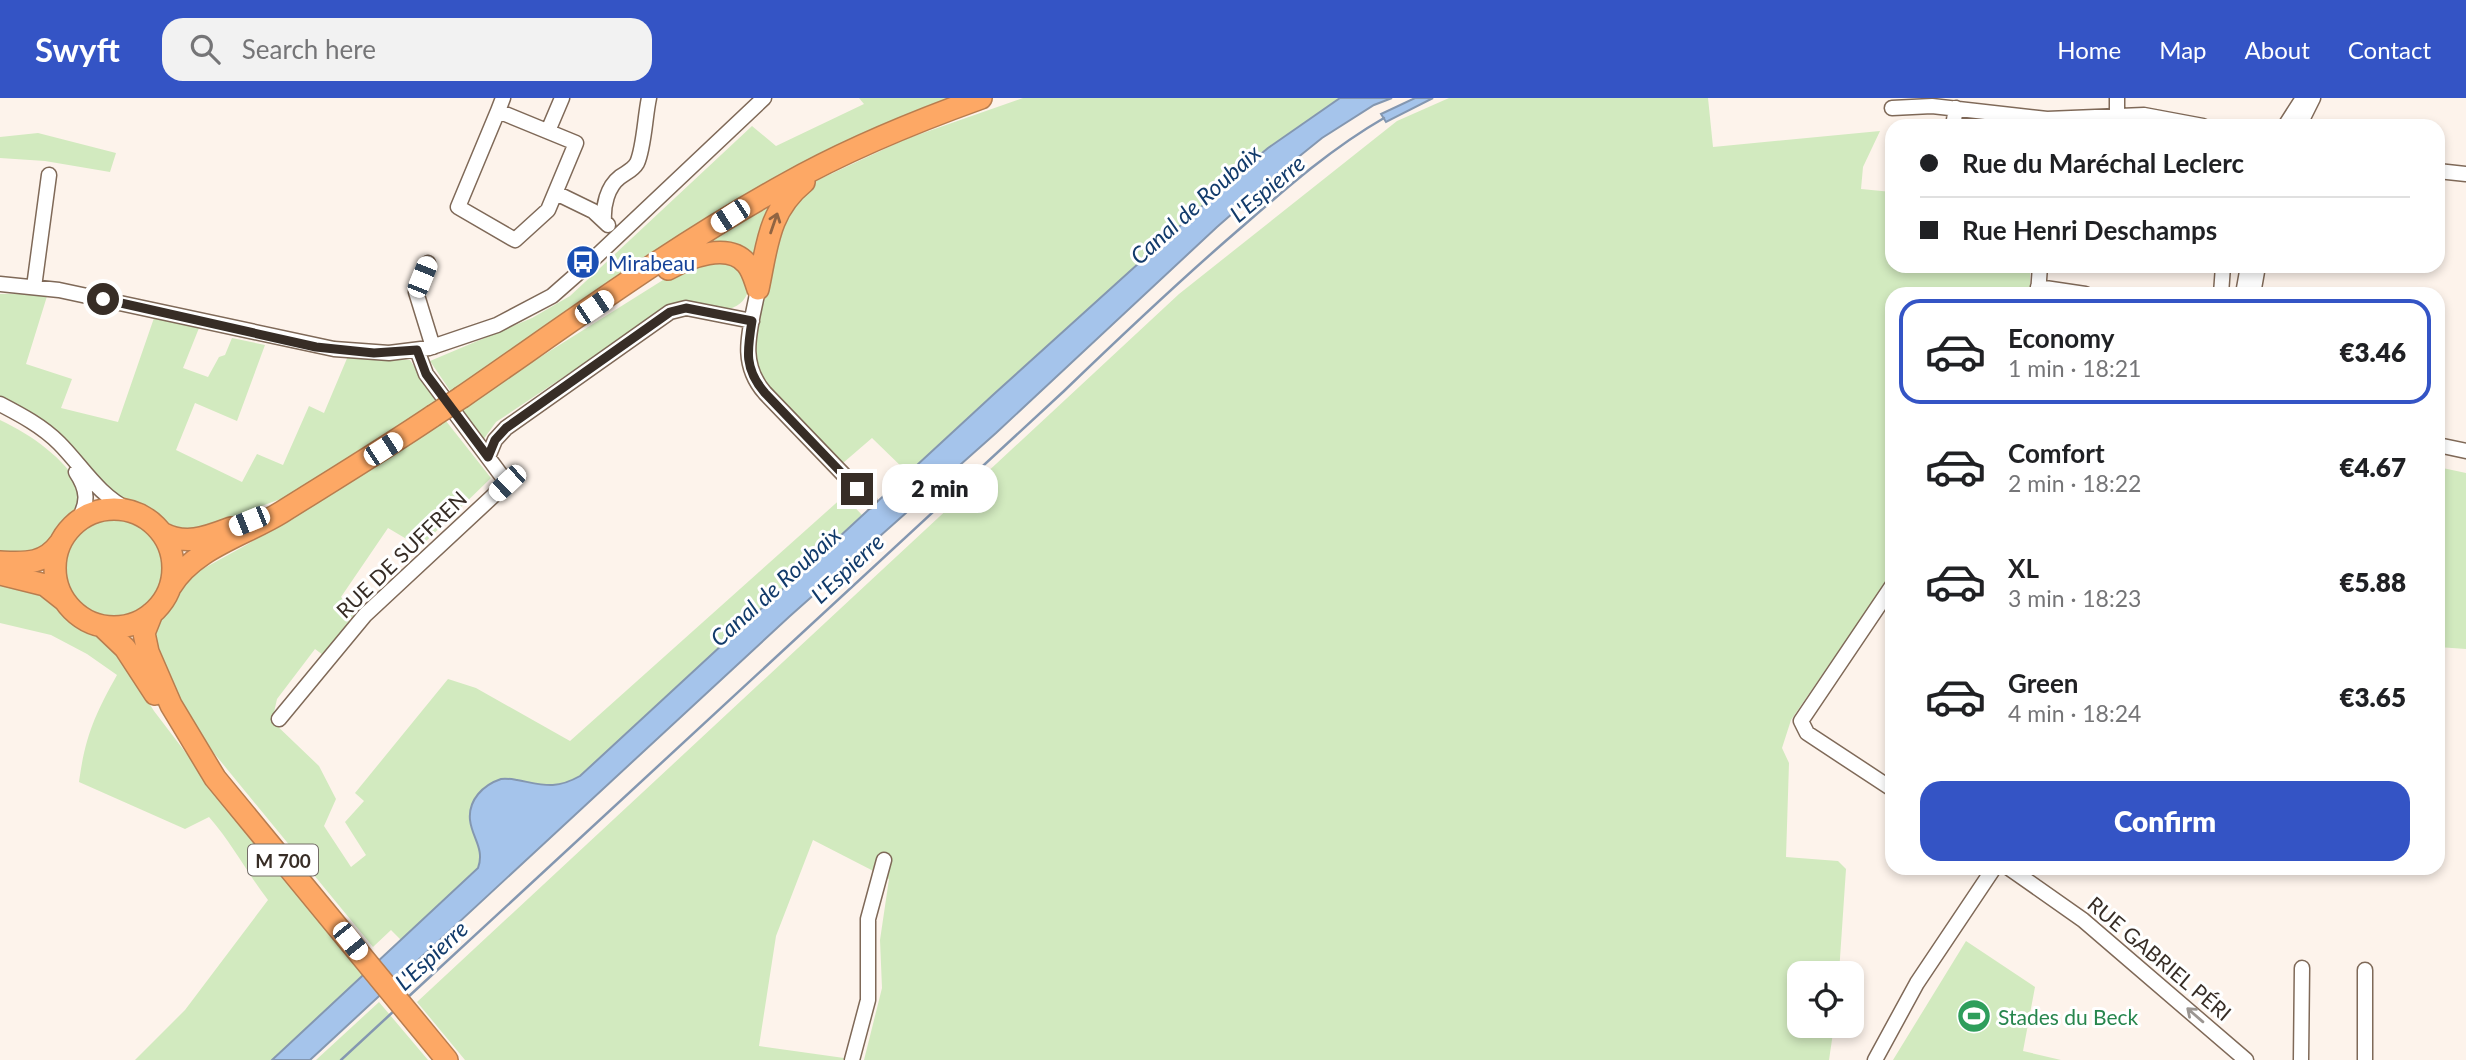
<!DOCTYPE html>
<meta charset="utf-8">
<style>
:root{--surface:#fff;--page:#f2f2f2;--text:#202124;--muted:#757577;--line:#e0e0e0;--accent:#3454c5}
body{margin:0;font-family:Lato,sans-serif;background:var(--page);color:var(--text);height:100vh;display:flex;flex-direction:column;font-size:26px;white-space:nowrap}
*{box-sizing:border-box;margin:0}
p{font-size:23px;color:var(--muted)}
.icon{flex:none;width:38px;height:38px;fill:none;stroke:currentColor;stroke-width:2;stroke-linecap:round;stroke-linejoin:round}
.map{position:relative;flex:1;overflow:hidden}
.side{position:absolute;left:1885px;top:189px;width:560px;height:588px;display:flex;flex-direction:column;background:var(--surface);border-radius:21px;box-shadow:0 4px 10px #0003}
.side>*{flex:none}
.top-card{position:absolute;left:1885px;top:21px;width:560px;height:154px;border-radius:21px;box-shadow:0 4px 10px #0003;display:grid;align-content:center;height:154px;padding:0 35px;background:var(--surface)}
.tools{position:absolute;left:1787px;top:863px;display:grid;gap:14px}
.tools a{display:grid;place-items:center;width:77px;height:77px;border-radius:14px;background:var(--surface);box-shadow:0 4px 10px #0003;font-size:35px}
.end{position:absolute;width:32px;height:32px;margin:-16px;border:9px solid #372d26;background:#fff;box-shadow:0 0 0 4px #fff}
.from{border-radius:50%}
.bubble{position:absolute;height:49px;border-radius:21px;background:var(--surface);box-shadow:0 4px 10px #0003;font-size:23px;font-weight:800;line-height:49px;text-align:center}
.car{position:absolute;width:21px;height:42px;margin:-21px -10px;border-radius:9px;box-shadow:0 0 5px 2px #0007;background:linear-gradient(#fff 24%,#345 0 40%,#fff 0 76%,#345 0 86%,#fff 0)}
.top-card b{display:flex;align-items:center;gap:24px;height:66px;font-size:26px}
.top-card b+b{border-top:2px solid var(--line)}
.top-card i{width:18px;height:18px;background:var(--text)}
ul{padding:12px 0 0;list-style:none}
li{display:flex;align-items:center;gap:21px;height:105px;margin:0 14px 10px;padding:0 21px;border:4px solid transparent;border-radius:21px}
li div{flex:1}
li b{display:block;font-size:26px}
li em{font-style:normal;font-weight:800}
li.on{border-color:var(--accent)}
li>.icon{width:63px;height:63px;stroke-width:1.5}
.cta{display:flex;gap:14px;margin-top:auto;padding:14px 35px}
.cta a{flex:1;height:80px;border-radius:21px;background:var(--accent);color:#fff;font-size:28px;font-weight:800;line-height:80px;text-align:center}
header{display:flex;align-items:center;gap:42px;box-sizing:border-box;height:98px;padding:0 35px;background:var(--accent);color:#fff}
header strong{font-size:33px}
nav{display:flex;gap:38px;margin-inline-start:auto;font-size:24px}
.search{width:490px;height:63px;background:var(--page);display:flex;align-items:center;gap:18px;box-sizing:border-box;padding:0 24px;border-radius:21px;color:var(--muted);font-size:26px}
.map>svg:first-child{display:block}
.green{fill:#d2eabf}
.water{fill:#a5c4eb;stroke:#8497b0;stroke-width:2}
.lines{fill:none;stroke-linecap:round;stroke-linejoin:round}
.stream{stroke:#8497b0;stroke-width:2.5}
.minor-casing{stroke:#7f6958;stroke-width:17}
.highway-casing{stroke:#b87d4f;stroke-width:24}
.minor{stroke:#fff;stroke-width:14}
.highway{stroke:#fda865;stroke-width:21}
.highway-bridge-casing{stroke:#b87d4f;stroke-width:24;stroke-linecap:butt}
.highway-bridge{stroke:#fda865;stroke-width:21}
.oneway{stroke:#906442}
.oneway2{stroke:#9b9692}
.route{stroke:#372d26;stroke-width:9}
.labels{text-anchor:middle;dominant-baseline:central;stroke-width:6;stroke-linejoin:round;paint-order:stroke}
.shield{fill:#fff;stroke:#736c67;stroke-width:2}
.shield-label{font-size:19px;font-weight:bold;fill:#372d26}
.transit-label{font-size:21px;fill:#164399;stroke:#fff;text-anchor:start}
.street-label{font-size:21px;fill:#372d26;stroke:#fff}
.leisure-label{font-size:21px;fill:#27864d;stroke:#fff;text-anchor:start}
.water-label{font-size:23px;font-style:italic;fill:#123b6b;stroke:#fff}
</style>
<header>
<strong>Swyft</strong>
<div class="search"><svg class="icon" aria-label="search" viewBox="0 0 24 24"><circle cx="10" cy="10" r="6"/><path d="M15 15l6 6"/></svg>Search here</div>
<nav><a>Home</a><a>Map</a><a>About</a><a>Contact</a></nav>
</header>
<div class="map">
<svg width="2466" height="962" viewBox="0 0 2466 962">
<rect width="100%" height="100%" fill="#fdf3eb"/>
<path class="green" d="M859,0h95l-34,12 -141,66 -328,216 -21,-31 102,-43 38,-22 182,-170 24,20 88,-42z
M1023,0h317l-72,50 -360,325 -36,-35 -29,25 -72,-71 -13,-18 -4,-21 22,-126 29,-41 101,-47z
M1449,0h259l5,49 167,-16 -17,36 -2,22 31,3v74h138v28h-138v279l-101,147 -9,28 7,15 -3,94 52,4 8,8 -7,104h-40v53h35l-5,34h-965l18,-72 -2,-48 9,-61 -76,-39 -37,96 -17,110 85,12 -1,2h-378l-48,-58 762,-708 218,-173z
M38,35l78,20 -6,19 -65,-11 -45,-3v-21z
M773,102l-14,62 -66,-13z
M696,165h40l15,18c-3,13 -6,22 -19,27l-74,6 -162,108 -13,18 -24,-32 212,-133z
M48,195l-22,71 46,15 -11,29 57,14 36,-104 45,10 -16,40 25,9 11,-20 6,-2 7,-17 33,7 -28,76 -42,-18 -19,47 66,32 15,-28 26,11 26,-59 15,7 24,-57 62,4 27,42 -140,91 -107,39 -16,-5 -14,-11 -25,-12 -24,-8 -111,-97v-105z
M0,322c33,16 63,37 81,68l-4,24 -15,13 -23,27 -39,1z
M446,323l45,57 -71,69 -32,-19 -47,69 15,15 -33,43 -8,-6 -38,50 -5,22 47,45 17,33 -12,27 27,41 15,-12 -21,-33 19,-21 -9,-8 93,-114 28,9 94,53 274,-245 18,19 -213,199 -69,62 -22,10 -25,-2 -63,36c6,16 14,31 8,48l-77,72 -10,-10 -18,17 -160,-195 -30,-48 -26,-58 -3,-16 30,-45 15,-14 49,-27z
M2438,369l28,6v176l-28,-2z
M61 470a53 53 0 1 1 106 0a53 53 0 1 1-106 0Z
M0,483l47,12 25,25 24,14 19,17 39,62 83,109 128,154 -93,86h-137l50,-50 83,-110c-21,-27 -36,-57 -59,-83l-24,12 -106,-47c6,-45 16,-68 38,-107l-30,-21 -36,-19 -51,-12z
M1966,843l69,46 -12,64 38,9h-168z
M379,904l49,58h-112z"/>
<path class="water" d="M1340,0h52l-18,7 -52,33 -41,33 -64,56 -221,206 -206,183 -480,444h-38l206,-192c7,-19 -6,-30 -8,-48 -2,-20 13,-35 31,-41 5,-1 10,0 16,1 27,5 38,10 63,-4l414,-382 249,-225 25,-21z
M1415,0h18l-47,24 -5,-8z"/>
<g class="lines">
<path class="stream" d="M407,900l657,-607c56,-54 113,-108 172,-159 47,-41 94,-83 148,-114
M341,962l54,-50"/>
<g class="minor-casing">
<path id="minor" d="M2117,0v17
M1892,10l40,-2 115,13 97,-4 59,11
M498,13l78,32 -28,67 -33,30 -57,-33z
M498,13l5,-13
M1953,28l3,-18
M2285,28l18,-28
M2299,28l14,-28
M548,33l14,-33
M2438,73l28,3
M556,95l37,18 15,14
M604,123c-1,-15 3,-34 16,-44 7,-5 13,-7 17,-14 7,-15 8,-47 12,-65
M428,165l-12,29 17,55
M0,186l59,6 275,59 55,4 40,-5 68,-23 55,-29 33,-29 179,-169
M34,189l15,-112
M2038,189l47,7
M758,191c-7,39 -21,72 7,104l104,108
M2038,196l2,-28
M2221,196l2,-28
M2243,196l5,-28
M2253,196l5,-28
M0,306c21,11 42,22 59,39 23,23 39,52 70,67
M2438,347l28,6
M488,359l7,-17 11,-12 164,-116 16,-4 66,13
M76,374c12,18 13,31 1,50
M1892,488l-91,135 6,12 85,56
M279,621l86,-104 142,-132 -81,-109 -9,-24
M2009,770l74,52 163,140
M2365,872v90
M852,962l16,-60v-81l16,-59
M1875,962l42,-77 77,-115
M2301,962l1,-92"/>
</g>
<g class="highway-casing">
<path id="highway" d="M668,171c20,-11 60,-28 79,-5 6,7 8,17 11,25
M758,191c9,-42 10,-78 46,-107
M462,299c106,-73 211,-151 324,-213 62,-35 128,-62 195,-86
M55 470a59 59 0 1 1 118 0a59 59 0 1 1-118 0Z
M162,435c24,13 45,4 69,-5
M0,464c25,1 44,3 60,-19
M0,476l45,11 19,15
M171,488c23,-38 74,-51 111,-74 51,-32 102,-63 151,-96
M152,515l-8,20 4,19 23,53 44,73 232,282
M102,528l23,22 30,46"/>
</g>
<use href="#minor" class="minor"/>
<use href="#highway" class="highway"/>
<g class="highway-bridge-casing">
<path id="highway-bridge" d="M433,318l29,-19"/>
</g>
<use href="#highway-bridge" class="highway-bridge"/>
</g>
<defs><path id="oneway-shaft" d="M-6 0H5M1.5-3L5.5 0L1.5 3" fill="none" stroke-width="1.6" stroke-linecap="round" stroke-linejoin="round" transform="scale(1.75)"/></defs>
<use class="oneway" href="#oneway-shaft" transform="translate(774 125) rotate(-71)"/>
<use class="oneway2" href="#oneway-shaft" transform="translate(2195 917) rotate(-139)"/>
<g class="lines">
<path class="route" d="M103,201l213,48 58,6 43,-3 9,24 62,83 7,-17 11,-12 164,-116 16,-4 66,13c-5,30 -8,48 13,72l92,96"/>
</g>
<defs>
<g id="bus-disc" transform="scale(1.75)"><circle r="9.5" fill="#1a4fb4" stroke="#fff"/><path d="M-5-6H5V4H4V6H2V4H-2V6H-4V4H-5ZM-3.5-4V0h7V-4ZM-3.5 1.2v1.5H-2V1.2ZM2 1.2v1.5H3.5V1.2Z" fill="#fff"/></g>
<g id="stadium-disc" transform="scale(1.75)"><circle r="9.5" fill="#2e9e5b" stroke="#fff"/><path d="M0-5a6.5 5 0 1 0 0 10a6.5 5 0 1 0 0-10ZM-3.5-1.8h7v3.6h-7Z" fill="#fff"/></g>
</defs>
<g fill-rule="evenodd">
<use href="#bus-disc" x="583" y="164"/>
<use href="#stadium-disc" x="1974" y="918"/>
</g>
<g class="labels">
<rect class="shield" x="248" y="746.5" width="70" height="31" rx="5"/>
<g class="shield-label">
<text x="283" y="762">M 700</text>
</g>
<g class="transit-label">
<text x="608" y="164">Mirabeau</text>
</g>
<g class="street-label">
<text transform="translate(401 456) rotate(-44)">RUE DE SUFFREN</text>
<text transform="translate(2160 860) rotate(40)">RUE GABRIEL PÉRI</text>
</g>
<g class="leisure-label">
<text x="1998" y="918">Stades du Beck</text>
</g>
<g class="water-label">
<text transform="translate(1267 90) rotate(-40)">L'Espierre</text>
<text transform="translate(1195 106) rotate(-42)">Canal de Roubaix</text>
<text transform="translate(847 470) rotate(-43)">L'Espierre</text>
<text transform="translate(775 488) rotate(-42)">Canal de Roubaix</text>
<text transform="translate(431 857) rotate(-43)">L'Espierre</text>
</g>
</g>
</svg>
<div class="tools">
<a><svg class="icon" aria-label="locate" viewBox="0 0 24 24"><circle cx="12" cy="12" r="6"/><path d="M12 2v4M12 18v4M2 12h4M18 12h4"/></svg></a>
</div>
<i class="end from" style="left:103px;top:201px"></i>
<i class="end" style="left:857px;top:391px"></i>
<div class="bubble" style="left:882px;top:366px;width:116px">2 min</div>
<i class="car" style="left:730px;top:118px;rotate:237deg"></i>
<i class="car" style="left:422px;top:179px;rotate:22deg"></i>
<i class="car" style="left:594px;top:209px;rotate:56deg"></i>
<i class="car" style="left:383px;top:351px;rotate:57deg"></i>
<i class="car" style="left:507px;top:385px;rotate:227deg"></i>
<i class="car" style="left:249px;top:423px;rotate:248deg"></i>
<i class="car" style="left:350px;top:843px;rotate:141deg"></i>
<div class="top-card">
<b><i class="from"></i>Rue du Maréchal Leclerc</b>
<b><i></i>Rue Henri Deschamps</b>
</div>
<section class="side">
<ul>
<li class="on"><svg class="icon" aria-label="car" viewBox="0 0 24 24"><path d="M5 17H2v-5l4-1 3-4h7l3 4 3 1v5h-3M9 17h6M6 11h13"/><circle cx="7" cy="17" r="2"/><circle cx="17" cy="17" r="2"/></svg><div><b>Economy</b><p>1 min · 18:21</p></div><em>€3.46</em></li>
<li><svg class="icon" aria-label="car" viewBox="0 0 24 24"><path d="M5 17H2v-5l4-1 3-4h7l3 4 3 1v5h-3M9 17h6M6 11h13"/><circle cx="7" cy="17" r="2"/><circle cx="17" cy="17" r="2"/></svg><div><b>Comfort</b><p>2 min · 18:22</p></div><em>€4.67</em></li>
<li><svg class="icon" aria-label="car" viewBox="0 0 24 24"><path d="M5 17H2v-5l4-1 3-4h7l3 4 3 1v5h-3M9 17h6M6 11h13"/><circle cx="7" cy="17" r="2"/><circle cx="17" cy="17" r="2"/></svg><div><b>XL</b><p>3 min · 18:23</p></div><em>€5.88</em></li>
<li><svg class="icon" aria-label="car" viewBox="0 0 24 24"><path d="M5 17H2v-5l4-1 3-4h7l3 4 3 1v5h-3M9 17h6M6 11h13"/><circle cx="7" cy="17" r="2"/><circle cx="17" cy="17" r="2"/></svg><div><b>Green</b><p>4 min · 18:24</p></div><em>€3.65</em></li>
</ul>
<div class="cta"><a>Confirm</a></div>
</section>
</div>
